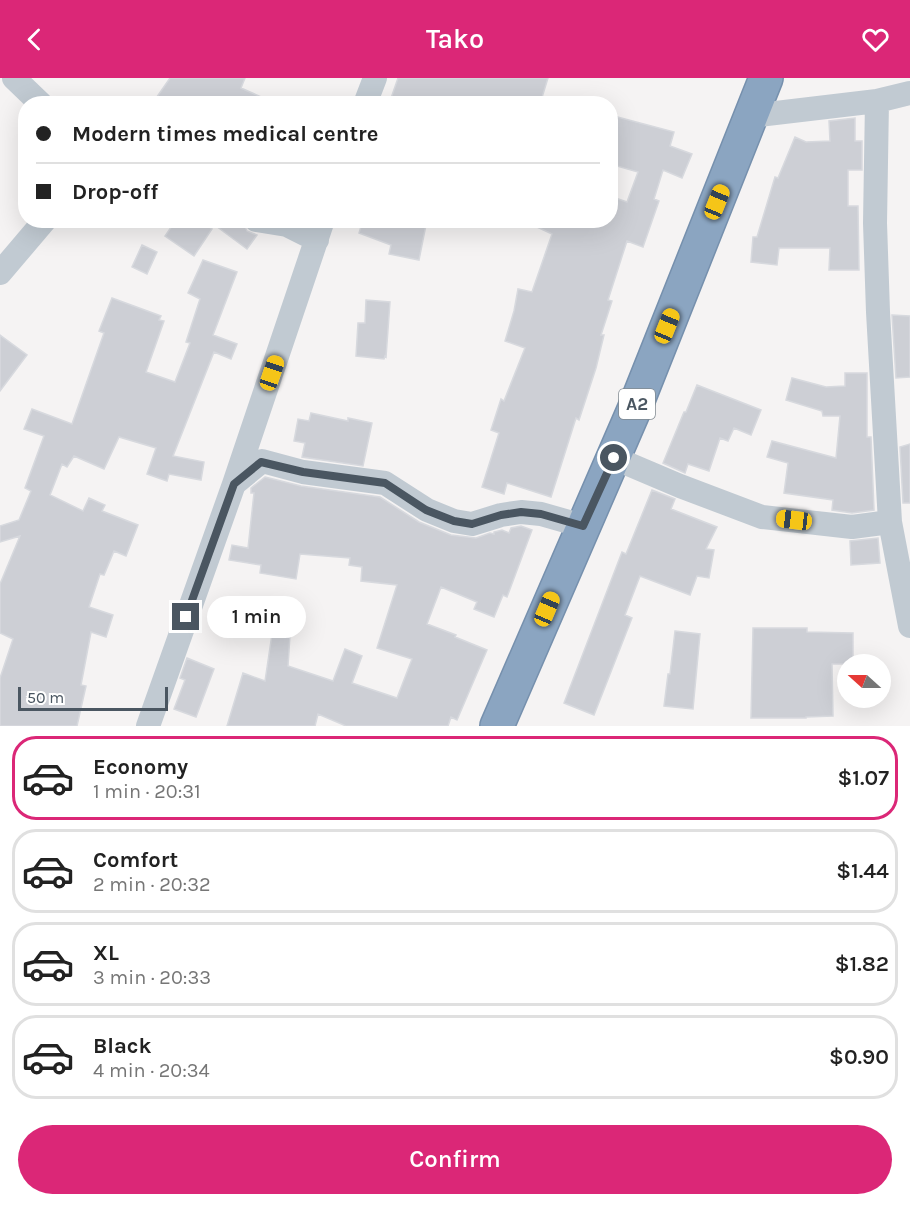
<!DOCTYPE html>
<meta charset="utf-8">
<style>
:root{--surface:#fff;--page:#f6f6f6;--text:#222;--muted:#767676;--line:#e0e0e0;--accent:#db2777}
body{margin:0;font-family:Karla,sans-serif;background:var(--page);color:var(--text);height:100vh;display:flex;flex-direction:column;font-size:22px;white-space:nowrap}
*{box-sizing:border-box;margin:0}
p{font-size:20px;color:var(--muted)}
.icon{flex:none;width:33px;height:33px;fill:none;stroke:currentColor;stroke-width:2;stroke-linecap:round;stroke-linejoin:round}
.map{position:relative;height:648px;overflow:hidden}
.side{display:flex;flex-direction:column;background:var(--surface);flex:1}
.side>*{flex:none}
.guide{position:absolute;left:18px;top:18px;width:600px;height:132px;border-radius:24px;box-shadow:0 6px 24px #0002;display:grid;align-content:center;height:132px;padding:0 18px;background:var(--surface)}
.needle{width:39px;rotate:291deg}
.controls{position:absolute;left:837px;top:576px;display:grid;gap:12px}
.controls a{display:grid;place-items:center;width:54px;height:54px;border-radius:50%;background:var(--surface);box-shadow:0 6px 24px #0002;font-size:30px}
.scale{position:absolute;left:18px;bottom:15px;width:150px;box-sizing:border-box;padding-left:6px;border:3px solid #4a5661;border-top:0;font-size:16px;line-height:21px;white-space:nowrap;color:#4a5661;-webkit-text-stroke:4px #fff;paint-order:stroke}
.end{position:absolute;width:27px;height:27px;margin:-14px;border:8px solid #4a5661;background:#fff;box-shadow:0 0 0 3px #fff}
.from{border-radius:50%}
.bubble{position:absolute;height:42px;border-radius:21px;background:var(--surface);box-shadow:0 6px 24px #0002;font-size:20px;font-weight:600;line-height:42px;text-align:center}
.car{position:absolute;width:18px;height:36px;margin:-18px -9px;border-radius:8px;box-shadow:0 0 4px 2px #0007;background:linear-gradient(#f5c518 24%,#345 0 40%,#f5c518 0 76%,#345 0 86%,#f5c518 0)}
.guide b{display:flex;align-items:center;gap:21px;height:57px;font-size:22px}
.guide b+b{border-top:2px solid var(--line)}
.guide i{width:15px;height:15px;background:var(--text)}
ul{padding:10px 0 0;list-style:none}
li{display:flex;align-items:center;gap:18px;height:84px;margin:0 12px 9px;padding:0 6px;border:3px solid var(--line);border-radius:24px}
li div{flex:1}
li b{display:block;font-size:22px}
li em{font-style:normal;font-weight:600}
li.current{border-color:var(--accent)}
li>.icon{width:54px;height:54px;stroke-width:1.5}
.button{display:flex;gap:12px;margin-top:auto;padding:12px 18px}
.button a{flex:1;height:69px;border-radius:36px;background:var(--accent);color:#fff;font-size:24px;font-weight:600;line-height:69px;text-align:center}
header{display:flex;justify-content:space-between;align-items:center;height:78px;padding:0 18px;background:var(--accent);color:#fff;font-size:27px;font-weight:600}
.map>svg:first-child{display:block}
.building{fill:#cdcfd5;stroke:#d7d9de;stroke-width:1.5}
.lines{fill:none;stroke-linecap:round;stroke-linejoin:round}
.highway-casing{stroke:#7690ad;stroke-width:36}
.street{stroke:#c1cad2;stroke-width:24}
.highway{stroke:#8ba5c1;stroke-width:33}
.route{stroke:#4a5661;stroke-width:8}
.labels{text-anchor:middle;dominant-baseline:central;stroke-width:4.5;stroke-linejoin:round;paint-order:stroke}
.shield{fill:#fff;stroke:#808990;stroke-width:1.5}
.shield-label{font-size:18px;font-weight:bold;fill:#4a5661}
</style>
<header><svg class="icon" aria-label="back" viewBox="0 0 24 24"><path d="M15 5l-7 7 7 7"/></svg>Tako<svg class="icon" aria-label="heart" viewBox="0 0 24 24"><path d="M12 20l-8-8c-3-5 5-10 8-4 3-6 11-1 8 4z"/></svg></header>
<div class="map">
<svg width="910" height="648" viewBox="0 0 910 648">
<rect width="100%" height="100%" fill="#f5f3f3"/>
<path class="building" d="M170,0h75l-4,10 36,16h-125z
M398,0h150l-8,26h-151z
M610,37l64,17 -4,14 22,8 -10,24 -19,-8 -9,29 5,2 -16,46 -16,-6 -19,59 4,1 -11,34h3l-8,33 -17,52 -3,-2 -25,79 -44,-14 -3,11 -22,-7 17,-54 -8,-3 10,-31 3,2 21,-53 -20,-7 9,-30 4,-22 14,3 20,-58 -30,-14h88v-24l17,6 11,-30 -28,-8z
M855,40v23h7v29h-14v36h10l1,64h-30l1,-22h-51l-2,17 -26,-3 2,-25h4l18,-60 3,1 17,-41 11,5 24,-1 -1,-20z
M176,142h24l12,9 -18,27 -29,-20z
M208,142h34l5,11 10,4 -10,14z
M363,142h64l-8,40 -30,-6 2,-9 -32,-12z
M142,167l15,7 -10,22 -15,-7z
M203,182l34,12 -24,63 24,9 -6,15 -17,-7 -41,104 31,6 -3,18 -32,-6 -2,7 -20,-7 9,-26 -37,-11 -15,32 -30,-13 -7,11 -5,-3 -12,31 33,16 6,-13 16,7 -3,6 36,14 -12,31 -12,-5 -10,24 -4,-1 -11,33 24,8 -7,22 -15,-5 -10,53 5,1 -9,40h-77v-48l13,-39 -13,-6v-49l20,-48 -20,6v-16l19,-6 12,-29 -6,-3 19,-52 -20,-7 8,-20 40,15 32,-91 -5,-2 13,-33 49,18 -2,4 5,1 -18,51 29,10 15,-39 -4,-1 14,-43 -12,-6z
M366,222l24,2 -4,55 -1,-1 -1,3 -28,-3 2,-33h7z
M892,237l18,1v61l-14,1z
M0,257l27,20 -27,36z
M845,295h22v64h4l3,73 -22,3 -20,-3 1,-10 -49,-7 4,-30 -21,-6 5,-16 64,17 4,-42h-17l-1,-5 -36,-11 6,-22 34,9 19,-1z
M697,307l64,25 -10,25 -17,-7 -6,13 -8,-3 -11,33 -21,-7 -3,9 -22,-10 21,-51h2z
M311,335l37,8v-3l24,5 -9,43 -61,-9 3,-14 -11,-2 4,-22 11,2z
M910,366v59h-7l-3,-56z
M265,399l36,9 79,11 39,25 32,13 25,3 14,-5 4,1v-2l8,-2 7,3 2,-5 10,-2 11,4 -25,67 -4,-2 -9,22 -20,-8 3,-7 -36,-15 -14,37 29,11 -1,2 32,13 -30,70 -6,-3 -3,9h-102l-28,-12 -3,12h-88l16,-53 22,8 7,-47 -35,-2 2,-30 53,3 -4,61 45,15 12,-32 17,7 -10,27 45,15 15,-39 -35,-11 20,-63 -36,-4 1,-14 -13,-2 1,-7 -50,-4 -4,25 -36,-6 1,-8 -32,-5 3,-15 16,3 6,-55h-3v-5z
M652,412l23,9 -4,10 46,18 -11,22 8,1 -5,28 -12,-2 -7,19 -50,-19 -15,39 7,3 -38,97 -30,-12 58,-151 4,2z
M878,460l2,25 -29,2 -1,-24z
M753,550h54v4l46,1v31h-21l1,52 -27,1v1h-55z
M675,553l25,3 -7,75 -29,-3 4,-32h2z
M187,580l27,11 -18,48 -22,-8 11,-29 -5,-2z"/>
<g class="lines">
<g class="highway-casing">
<path id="highway" d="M497,648l137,-316 132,-332"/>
</g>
<path class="street" d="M14,0l27,26
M877,23l-2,122 3,89 12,210 20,104
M365,26l10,-26
M751,38l126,-15 33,-8
M256,142l31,5 30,15
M0,195l45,-53
M614,380l66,28 82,31 90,10 38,-5
M234,406l28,-23 41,11 82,11 42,27 27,11 18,3 29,-9 20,-3 20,2 42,12
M148,648l86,-242 89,-264"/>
<use href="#highway" class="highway"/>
</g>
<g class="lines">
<path class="route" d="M186,539l48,-133 27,-22 42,10 82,11 41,27 28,11 18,3 29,-9 20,-3 20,2 42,12 31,-68"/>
</g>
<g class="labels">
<rect class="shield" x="619" y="311" width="36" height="30" rx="4.5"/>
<g class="shield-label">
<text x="637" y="326">A2</text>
</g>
</g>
</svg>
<div class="controls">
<a><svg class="needle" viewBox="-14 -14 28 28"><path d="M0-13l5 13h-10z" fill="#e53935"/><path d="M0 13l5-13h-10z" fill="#767676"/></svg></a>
</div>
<div class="scale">50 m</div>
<i class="end from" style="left:614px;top:380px"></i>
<i class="end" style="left:186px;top:539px"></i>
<div class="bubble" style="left:207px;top:518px;width:99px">1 min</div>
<i class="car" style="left:717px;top:124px;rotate:22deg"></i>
<i class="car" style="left:667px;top:248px;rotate:22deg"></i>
<i class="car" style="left:272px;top:295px;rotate:19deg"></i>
<i class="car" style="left:794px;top:442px;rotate:277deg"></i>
<i class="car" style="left:547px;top:531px;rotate:23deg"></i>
<div class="guide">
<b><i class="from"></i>Modern times medical centre</b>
<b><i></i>Drop-off</b>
</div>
</div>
<section class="side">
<ul>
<li class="current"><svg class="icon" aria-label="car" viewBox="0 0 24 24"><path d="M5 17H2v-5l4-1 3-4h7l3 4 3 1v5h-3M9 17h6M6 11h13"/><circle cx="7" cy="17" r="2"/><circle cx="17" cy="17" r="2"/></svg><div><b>Economy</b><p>1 min · 20:31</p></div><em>$1.07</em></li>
<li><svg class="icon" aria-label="car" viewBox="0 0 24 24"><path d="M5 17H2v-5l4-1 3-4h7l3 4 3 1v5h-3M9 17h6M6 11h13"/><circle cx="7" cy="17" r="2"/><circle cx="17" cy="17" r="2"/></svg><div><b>Comfort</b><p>2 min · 20:32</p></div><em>$1.44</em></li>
<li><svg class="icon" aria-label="car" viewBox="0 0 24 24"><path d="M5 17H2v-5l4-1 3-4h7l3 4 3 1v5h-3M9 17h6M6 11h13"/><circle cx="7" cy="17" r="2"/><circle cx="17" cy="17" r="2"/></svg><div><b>XL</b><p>3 min · 20:33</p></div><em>$1.82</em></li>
<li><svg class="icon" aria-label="car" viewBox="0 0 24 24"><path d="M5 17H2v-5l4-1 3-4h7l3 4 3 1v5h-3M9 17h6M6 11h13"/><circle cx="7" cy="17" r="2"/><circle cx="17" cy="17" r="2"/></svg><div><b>Black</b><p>4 min · 20:34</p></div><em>$0.90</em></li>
</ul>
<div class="button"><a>Confirm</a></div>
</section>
